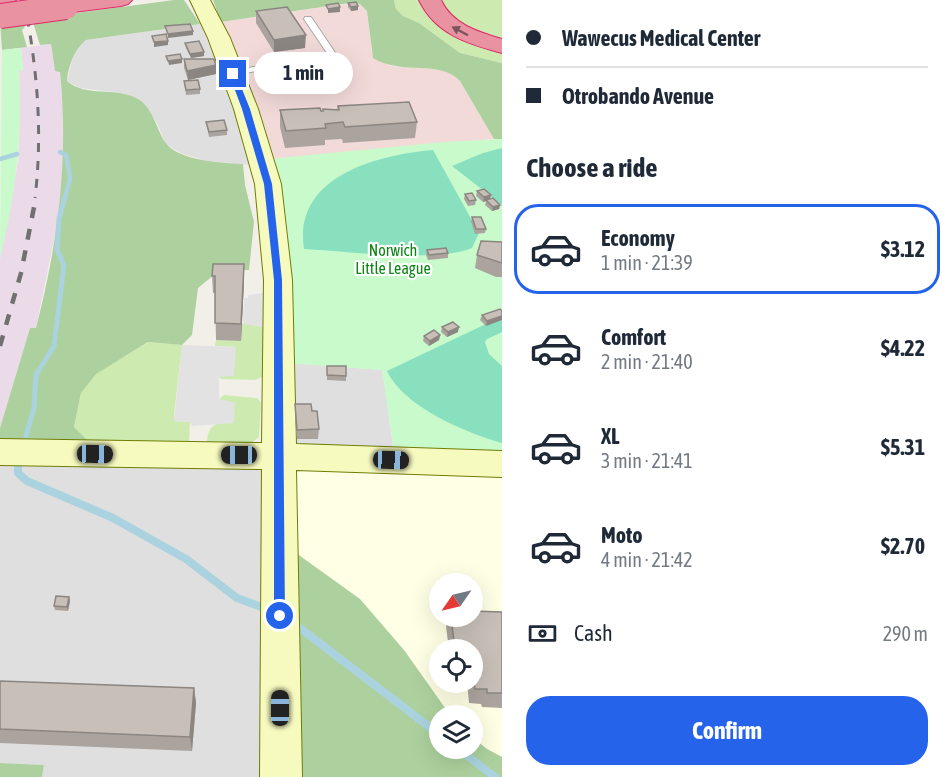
<!DOCTYPE html>
<meta charset="utf-8">
<style>
:root{--surface:#fff;--page:#f6f6f7;--text:#1f2937;--muted:#747a83;--line:#e0e1e3;--accent:#2563eb}
body{margin:0;font-family:"Asap Condensed",sans-serif;background:var(--page);color:var(--text);height:100vh;display:flex;flex-direction:column;font-size:22px;white-space:nowrap}
*{box-sizing:border-box;margin:0}
p{font-size:20px;color:var(--muted)}
.icon{flex:none;width:33px;height:33px;fill:none;stroke:currentColor;stroke-width:2;stroke-linecap:round;stroke-linejoin:round}
.map{position:relative;flex:1;overflow:hidden}
.details{display:flex;flex-direction:column;background:var(--surface);width:450px}
.details>*{flex:none}
.hud{display:grid;align-content:center;height:132px;padding:0 24px;background:var(--surface)}
.needle{width:39px;rotate:236deg}
.controls{position:absolute;left:429px;top:573px;display:grid;gap:12px}
.controls a{display:grid;place-items:center;width:54px;height:54px;border-radius:50%;background:var(--surface);box-shadow:0 6px 24px #0002;font-size:30px}
.end{position:absolute;width:27px;height:27px;margin:-14px;border:8px solid #2563eb;background:#fff;box-shadow:0 0 0 3px #fff}
.from{border-radius:50%}
.bubble{position:absolute;height:42px;border-radius:21px;background:var(--surface);box-shadow:0 6px 24px #0002;font-size:20px;font-weight:700;line-height:42px;text-align:center}
.car{position:absolute;width:18px;height:36px;margin:-18px -9px;border-radius:8px;box-shadow:0 0 4px 2px #0007;background:linear-gradient(#222 24%,#8ab4d8 0 40%,#222 0 76%,#8ab4d8 0 86%,#222 0)}
.hud b{display:flex;align-items:center;gap:21px;height:57px;font-size:22px}
.hud b+b{border-top:2px solid var(--line)}
.hud i{width:15px;height:15px;background:var(--text)}
ul{padding:0;list-style:none}
li{display:flex;align-items:center;gap:18px;height:90px;margin:0 12px 9px;padding:0 12px;border:3px solid transparent;border-radius:24px}
li div{flex:1}
li b{display:block;font-size:22px}
li em{font-style:normal;font-weight:700}
li.active{border-color:var(--accent)}
li>.icon{width:54px;height:54px;stroke-width:1.5}
h2{padding:0 24px;font-size:27px;line-height:72px}
.pay{display:flex;align-items:center;gap:15px;height:66px;padding:0 24px;font-size:22px}
.pay p{margin-inline-start:auto}
.primary-button{display:flex;gap:12px;margin-top:auto;padding:12px 24px}
.primary-button a{flex:1;height:69px;border-radius:24px;background:var(--accent);color:#fff;font-size:24px;font-weight:700;line-height:69px;text-align:center}
main{display:flex;flex:1;min-height:0}
.map>svg:first-child{display:block}
.residential{fill:#e0dfdf}
.commercial{fill:#f2dad9}
.industrial{fill:#ebdbe8}
.education{fill:#ffffe5;fill-rule:evenodd}
.grass{fill:#cdebb0}
.forest{fill:#add19e}
.park{fill:#c8facc}
.pitch{fill:#88e0be}
.parking{fill:#e2e2e2}
.lines{fill:none;stroke-linecap:round;stroke-linejoin:round}
.stream-far2{stroke:#aad3df;stroke-width:4.5}
.stream-far1{stroke:#aad3df;stroke-width:5}
.stream{stroke:#aad3df;stroke-width:8}
.lane-casing{stroke:#a9a9a9;stroke-width:2}
.secondary-casing{stroke:#707d05;stroke-width:2}
.highway-casing{stroke:#dc2a67;stroke-width:2}
.lane{fill:#fff;fill-rule:evenodd}
.secondary{fill:#f7fabf;fill-rule:evenodd}
.highway{fill:#e892a2;fill-rule:evenodd}
.rail-far1{stroke:#707070;stroke-width:3;stroke-dasharray:9 9;stroke-linecap:butt}
.rail{stroke:#707070;stroke-width:4.5;stroke-dasharray:11 11;stroke-linecap:butt}
.highway-bridge-casing{stroke:#dc2a67;stroke-width:26;stroke-linecap:butt}
.highway-bridge{stroke:#e892a2;stroke-width:24}
.wall{fill:#aba49e}
.shaded-wall{fill:#8b8681}
.building{fill:#c7bfb8;stroke:#8b8681;stroke-width:1.5}
.oneway{fill:#7b545c}
.route{fill:#2563eb}
.labels{text-anchor:middle;dominant-baseline:central;stroke-width:4.5;stroke-linejoin:round;paint-order:stroke}
.park-label{font-size:16px;fill:#0c8416;stroke:#fff}
</style>
<main>
<div class="map">
<svg width="502" height="777" viewBox="0 0 502 777">
<rect width="100%" height="100%" fill="#f2efe9"/>
<path class="residential" d="M200,24l27,60 24,81 -44,-4 -27,-8 -14,-9 -9,-21 -12,-17 -9,-8 -14,-5 -42,-5 -13,-7 5,-20 7,-16 7,-5z
M278,362l105,8 12,93 -115,-7z
M0,460l261,8 1,2 2,307h-222l2,-12 -44,-2z"/>
<path class="commercial" d="M350,3l10,1 7,7 5,43 18,12 49,3 14,5 7,7 34,58 -225,20 -48,-137z"/>
<path class="industrial" d="M51,44l4,27h5l3,37 1,51 -5,56 -23,113h-6l-30,100v-169l18,-97 2,-49 -1,-43h4l-2,-22z"/>
<path class="education" d="M280,456l222,11v290l-15,-8 -14,-11 -1,-22 -22,-1 -46,-65 -124,-108zM440,584h32v32h-32zM440,650h32v32h-32z"/>
<path class="grass" d="M394,0h31l77,49v14l-42,-10 -41,-30 -16,-7 -7,-7z
M438,0h64v41l-24,-7 -28,-16z
M241,323l22,4 -1,50 -7,3 -34,-1 -2,-2 17,-30 -21,-1 1,-6 25,1z
M149,342l33,3 -8,70 1,6 15,1 -1,20 -5,3 -100,-1 -1,-7 -9,-10 7,-34 15,-20z
M224,395l33,3 4,5 -2,34 -9,7 -40,1 -3,-4c1,-16 10,-20 25,-18l-13,-24z"/>
<path class="forest" d="M174,0h10l16,24 -114,16c-11,8 -18,27 -19,41 19,17 49,5 71,18 15,9 18,29 27,43 12,19 58,21 78,22l2,21 9,37 -5,48h-29l-22,18 -6,47 -10,10 -34,-3 -52,32 -15,19 -7,34 13,13 -3,4 -84,3v-19l30,-100h6c22,-85 33,-169 24,-256l-5,-1 -4,-27 -11,1 -8,-26z
M213,0h181l2,9 7,7 16,7 41,30 42,10v76h-8l-34,-58c-20,-22 -57,-5 -87,-23l-6,-47 -7,-7 -11,-1 -128,19z
M23,20l2,7 -3,3 5,17 -25,3 -2,-28z
M296,553l64,46 44,51 46,65 -10,1v32h32l1,-10 14,11 15,8v20h-208z
M0,763l44,2 -2,12h-42z"/>
<path class="park" d="M21,48l2,22 -4,1c4,64 -4,126 -19,188l2,-209z
M502,139v315l-108,-3 -12,-81 -97,-7 -16,-204 175,-17z"/>
<path class="pitch" d="M502,148v57l-50,-39 31,-13z
M433,150l46,83 -7,15c-35,15 -127,3 -168,1 -11,-73 73,-94 129,-99z
M502,318v14l-15,7 -2,3 4,12 13,12v77c-36,-10 -98,-36 -115,-72l101,-48z"/>
<path class="parking" d="M263,293v34l-20,-3 1,-26h4v-3z
M182,345l54,2 -2,29 -15,1v22l16,4 -1,20 -42,3 -2,-4 -16,-1z"/>
<g class="lines">
<path class="stream-far2" d="M60,152l6,3 4,23 -5,20
M0,159l17,-5"/>
<path class="stream-far1" d="M26,436l8,-28 2,-33 18,-29 10,-81 -7,-15 2,-31 6,-22"/>
<path class="stream" d="M18,466v7l9,8 86,37 73,41 51,39 30,11
M292,622l148,113
M457,748l38,29"/>
<g class="lane-casing">
<path id="lane" d="M305,17h6l25,37 -1,2 -105,20 -1,-2 4,-3 94,-18 -23,-34z"/>
</g>
<g class="secondary-casing">
<path id="secondary" d="M190,0h20l20,38 28,71 23,75 11,96 4,164 206,7v26l-206,-7 6,307h-42l2,-308 -262,-4v-26l262,4 2,-163 -9,-96 -21,-75 -26,-71z"/>
</g>
<g class="highway-casing">
<path id="highway" d="M0,0h16l-4,4 -12,3z
M71,0h61l-4,4 -7,2 -55,7 -8,-1 -3,-5 3,-5z
M419,0h22c11,24 37,32 61,39v14c-34,-9 -67,-19 -83,-53z"/>
</g>
<use href="#lane" class="lane"/>
<use href="#secondary" class="secondary"/>
<use href="#highway" class="highway"/>
<path class="rail-far1" d="M24,0c13,67 19,131 11,198"/>
<path class="rail" d="M0,346l21,-73 15,-76"/>
<g class="highway-bridge-casing">
<path id="highway-bridge" d="M0,16l66,-9"/>
</g>
<use href="#highway-bridge" class="highway-bridge"/>
</g>
<path class="wall" d="M348,3l10,3v4l-7,1 -3,-4z
M256,11l49,37 -31,4 -18,-29z
M185,43l19,9v4l-13,2 -5,-10z
M184,59l32,15 -28,6 -4,-12z
M184,81l16,8v5l-14,1z
M338,106l79,16 -2,16 -72,5 -1,-4 -17,1v5l-40,3 -5,-21v-17l43,1v-2l14,1z
M206,122l21,8v5l-18,2z
M477,191l23,14 -1,4 -7,2 -7,-6 1,-4 -3,1 -7,-6z
M465,194l11,6 -1,5 -7,1 -4,-7z
M472,217l14,12 -1,4 -10,1 -4,-12z
M502,242v35h-6l-21,-9 2,-13z
M427,250l21,3v5l-20,2 -2,-5z
M244,264v17l-3,60 -25,-1 -1,-47h-2l-1,-17z
M500,309l-14,17 -6,-6 2,-5z
M442,327l16,5 -11,5 -6,-5z
M440,335l-1,5 -10,6 -6,-5 1,-5z
M327,366l19,10v5l-19,-1z
M295,404l17,7 7,18 -1,10h-21l-2,-25z
M69,597l1,4 -2,10 -13,-1 -1,-4z
M502,612v96l-20,-1 -1,-3 -12,-1 -2,-21h5v-32h-23l-3,-24 2,-10h24z
M0,681l194,7 2,15 -4,48 -192,-8z"/>
<path class="shaded-wall" d="M358,6v4l-7,1v-4z
M340,7v5l-12,1v-4z
M193,31v4l-25,3v-4z
M306,35l-1,13 -31,4v-12z
M168,41v4l-14,2v-5z
M204,52v4l-13,2 -1,-4z
M182,59v4l-13,2 -1,-4z
M216,65v9l-28,6 -1,-9z
M491,195l-1,5h-4v1l-3,1 1,-5z
M500,205l-1,4 -7,2 1,-4z
M244,264v17l-3,60v-17z
M502,316v4l-16,6 1,-5z
M459,327l-1,5 -11,5 1,-5z
M440,335l-1,5 -10,6 1,-5z
M69,597l1,4 -2,10 -1,-4z
M194,688l2,15 -4,48 -2,-14z"/>
<path class="building" d="M356,2l2,4 -7,1 -3,-4z
M338,3l2,4 -12,2 -2,-4z
M287,7l19,28 -32,5 -18,-29z
M190,24l3,7 -25,3 -3,-8z
M166,34l2,7 -14,1 -2,-6z
M199,41l5,11 -14,2 -5,-11z
M180,54l2,5 -14,2 -2,-5z
M184,59h30l2,6 -29,6z
M198,80l2,9 -14,1 -2,-9z
M409,102l8,20 -72,5 -2,-5 -18,2 1,4 -40,3 -6,-21 40,-2 1,3h2v-2l16,1 -1,-4z
M224,120l3,10 -18,2 -3,-10z
M484,189l7,6 -7,2 -7,-6z
M472,193l4,7 -7,1 -4,-7z
M493,198l7,7 -7,2 -7,-7z
M472,217h9l5,12h-10z
M481,241l21,1v21l-25,-8z
M446,248l2,5 -19,2 -2,-5z
M213,264h31l-3,60 -26,-1v-47h-3z
M500,309l2,2v5l-15,5 -5,-6z
M453,322l6,5 -11,5 -6,-5z
M434,330l6,5 -10,6 -6,-5z
M327,366h19v10l-19,-1z
M295,404h16l1,7h5l2,18 -22,1z
M56,596l13,1 -2,10 -13,-1z
M472,611l30,1v81h-15v-4h-12l-3,-20v-19h-17l-4,-34h21z
M0,681l194,7 -4,49 -190,-8z"/>
<defs><path id="oneway-solid" d="M-6-.8H1V-3.2L6.5 0L1 3.2V.8H-6Z" transform="scale(1.5)"/></defs>
<use class="oneway" href="#oneway-solid" transform="translate(460 31) rotate(-152)"/>
<path class="route" d="M233,72l3,2 14,35 22,75 10,96 3,336 -5,5 -6,-5v-336l-10,-96 -22,-75 -13,-35z"/>
<g class="labels">
<g class="park-label">
<text x="393" y="250">Norwich<tspan x="393" dy="18">Little League</tspan></text>
</g>
</g>
</svg>
<div class="controls">
<a><svg class="needle" viewBox="-14 -14 28 28"><path d="M0-13l5 13h-10z" fill="#e53935"/><path d="M0 13l5-13h-10z" fill="#747a83"/></svg></a>
<a><svg class="icon" aria-label="locate" viewBox="0 0 24 24"><circle cx="12" cy="12" r="6"/><path d="M12 2v4M12 18v4M2 12h4M18 12h4"/></svg></a>
<a><svg class="icon" aria-label="layers" viewBox="0 0 24 24"><path d="M12 4l9 5-9 5-9-5zM3 14l9 5 9-5"/></svg></a>
</div>
<i class="end from" style="left:280px;top:616px"></i>
<i class="end" style="left:233px;top:74px"></i>
<div class="bubble" style="left:254px;top:52px;width:99px">1 min</div>
<i class="car" style="left:95px;top:454px;rotate:91deg"></i>
<i class="car" style="left:239px;top:455px;rotate:270deg"></i>
<i class="car" style="left:391px;top:460px;rotate:92deg"></i>
<i class="car" style="left:280px;top:708px;rotate:0deg"></i>
</div>
<section class="details">
<div class="hud">
<b><i class="from"></i>Wawecus Medical Center</b>
<b><i></i>Otrobando Avenue</b>
</div>
<h2>Choose a ride</h2>
<ul>
<li class="active"><svg class="icon" aria-label="car" viewBox="0 0 24 24"><path d="M5 17H2v-5l4-1 3-4h7l3 4 3 1v5h-3M9 17h6M6 11h13"/><circle cx="7" cy="17" r="2"/><circle cx="17" cy="17" r="2"/></svg><div><b>Economy</b><p>1 min · 21:39</p></div><em>$3.12</em></li>
<li><svg class="icon" aria-label="car" viewBox="0 0 24 24"><path d="M5 17H2v-5l4-1 3-4h7l3 4 3 1v5h-3M9 17h6M6 11h13"/><circle cx="7" cy="17" r="2"/><circle cx="17" cy="17" r="2"/></svg><div><b>Comfort</b><p>2 min · 21:40</p></div><em>$4.22</em></li>
<li><svg class="icon" aria-label="car" viewBox="0 0 24 24"><path d="M5 17H2v-5l4-1 3-4h7l3 4 3 1v5h-3M9 17h6M6 11h13"/><circle cx="7" cy="17" r="2"/><circle cx="17" cy="17" r="2"/></svg><div><b>XL</b><p>3 min · 21:41</p></div><em>$5.31</em></li>
<li><svg class="icon" aria-label="car" viewBox="0 0 24 24"><path d="M5 17H2v-5l4-1 3-4h7l3 4 3 1v5h-3M9 17h6M6 11h13"/><circle cx="7" cy="17" r="2"/><circle cx="17" cy="17" r="2"/></svg><div><b>Moto</b><p>4 min · 21:42</p></div><em>$2.70</em></li>
</ul>
<div class="pay"><svg class="icon" aria-label="cash" viewBox="0 0 24 24"><path d="M3 7h18v10H3z"/><circle cx="12" cy="12" r="2"/></svg>Cash<p>290 m</p></div>
<div class="primary-button"><a>Confirm</a></div>
</section>
</main>
